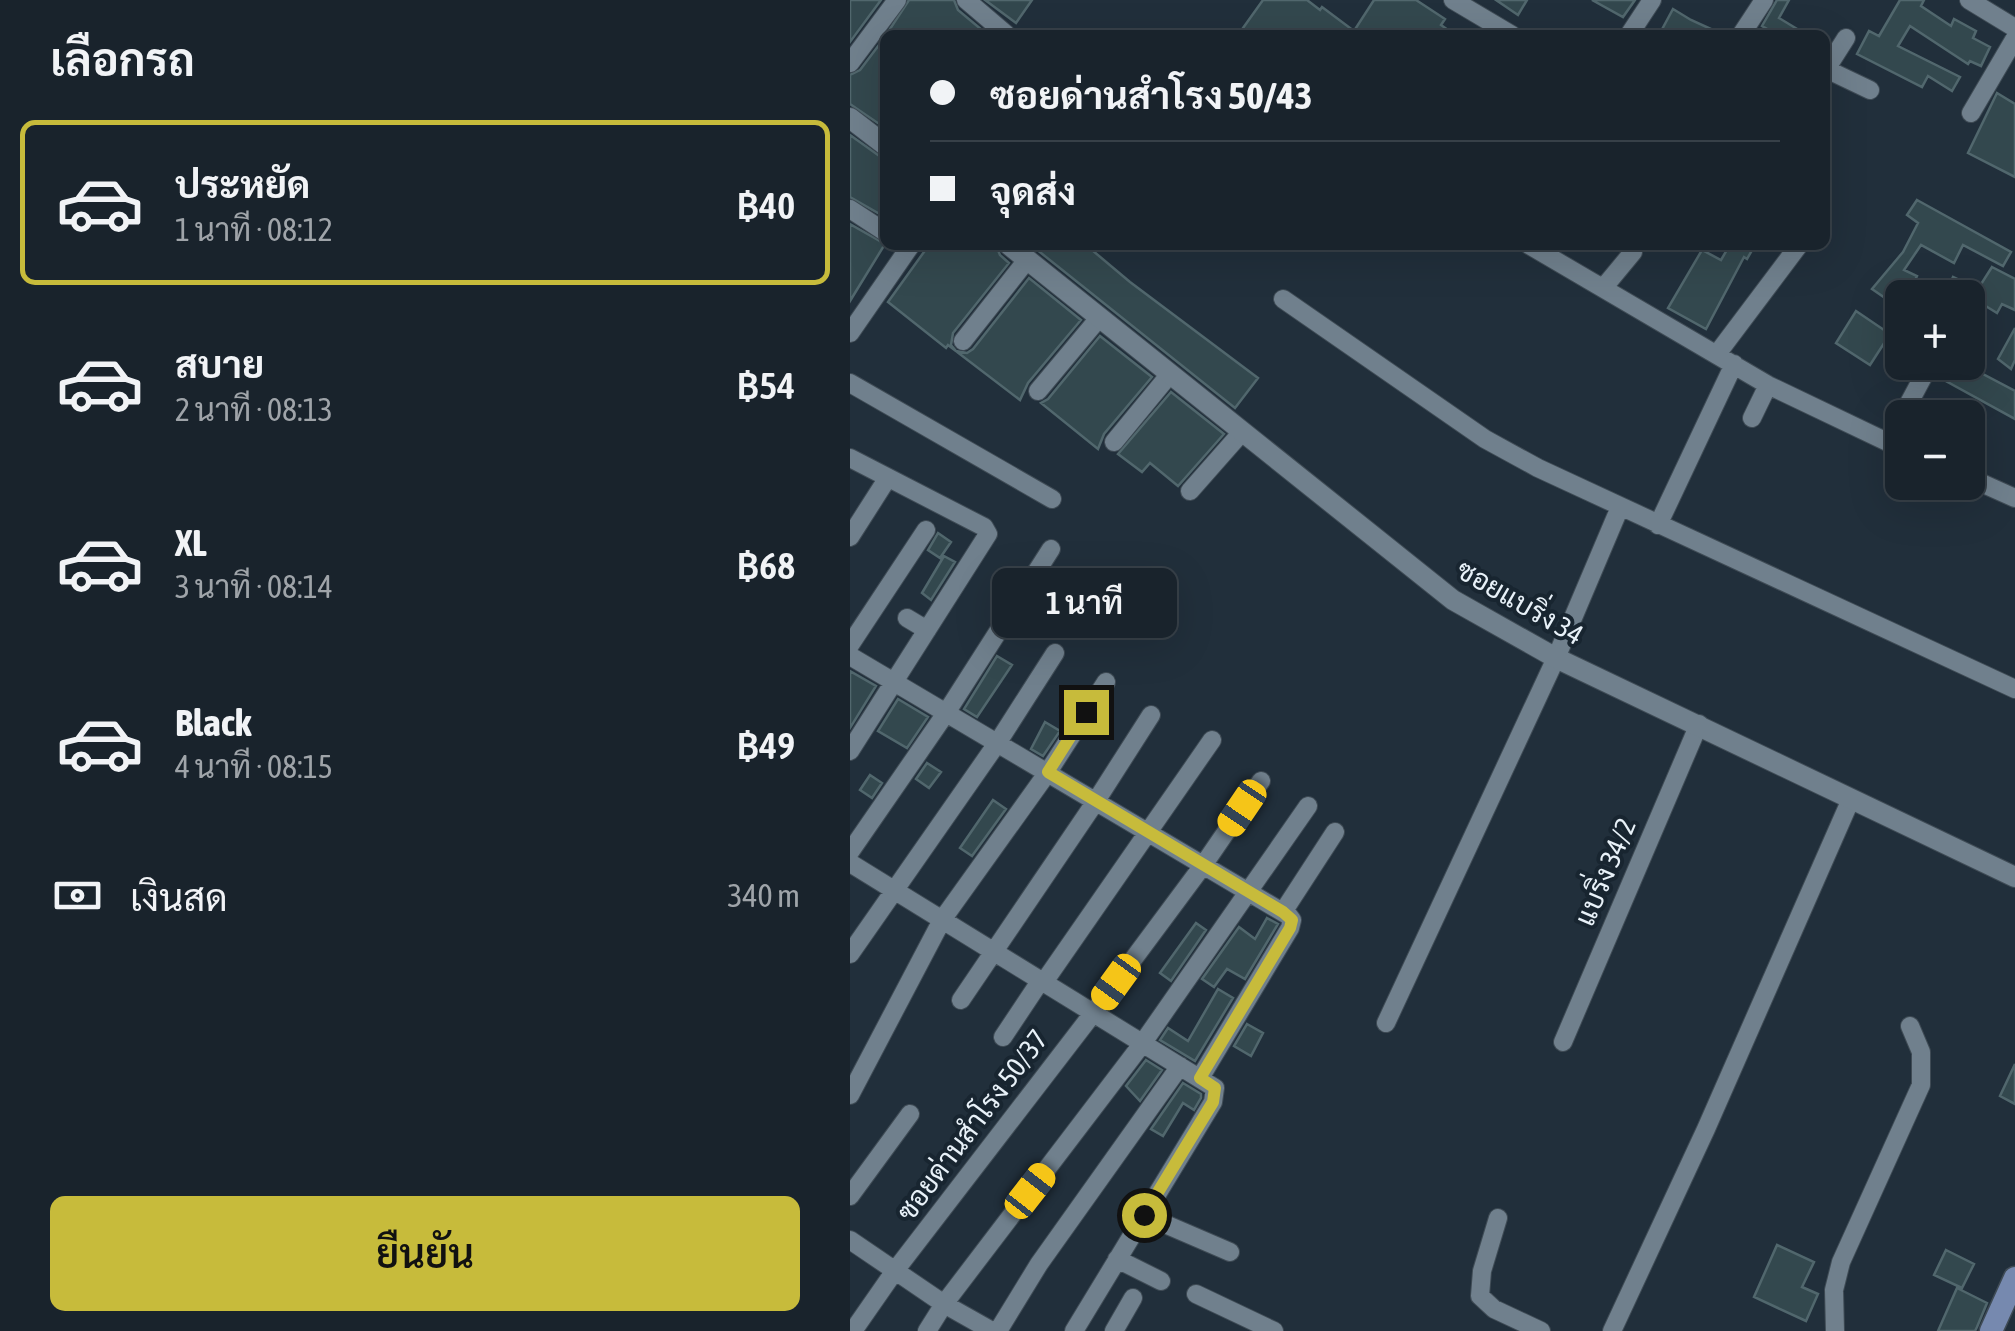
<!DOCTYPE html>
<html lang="th">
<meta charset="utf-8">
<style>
:root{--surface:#19232c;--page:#222b34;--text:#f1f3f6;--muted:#9fa4a9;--line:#374048;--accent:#c7bb3b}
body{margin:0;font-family:"Asap Condensed",Sarabun,sans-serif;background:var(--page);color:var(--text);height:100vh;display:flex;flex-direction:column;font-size:38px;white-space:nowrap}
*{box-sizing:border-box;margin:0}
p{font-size:32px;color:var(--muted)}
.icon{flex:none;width:55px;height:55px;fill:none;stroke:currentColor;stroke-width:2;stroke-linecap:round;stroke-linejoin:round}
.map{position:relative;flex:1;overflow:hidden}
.side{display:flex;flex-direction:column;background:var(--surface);width:850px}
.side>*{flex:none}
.guide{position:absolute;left:30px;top:30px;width:950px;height:220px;border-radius:15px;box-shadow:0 10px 40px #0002,0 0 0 2px var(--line);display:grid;align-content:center;height:220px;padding:0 50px;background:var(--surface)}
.tools{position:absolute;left:1035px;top:280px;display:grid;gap:20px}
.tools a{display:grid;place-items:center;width:100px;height:100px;border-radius:15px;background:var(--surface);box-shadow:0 10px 40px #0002,0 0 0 2px var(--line);font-size:50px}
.end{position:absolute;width:45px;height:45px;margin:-22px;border:12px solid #c7bb3b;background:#111;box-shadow:0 0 0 5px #111}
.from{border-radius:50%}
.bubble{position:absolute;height:70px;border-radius:15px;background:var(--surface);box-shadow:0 10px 40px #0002,0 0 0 2px var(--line);font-size:32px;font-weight:600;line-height:70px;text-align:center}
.car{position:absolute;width:30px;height:60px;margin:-30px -15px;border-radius:12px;box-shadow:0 0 8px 2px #0007;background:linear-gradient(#f5c518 24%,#345 0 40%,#f5c518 0 76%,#345 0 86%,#f5c518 0)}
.guide b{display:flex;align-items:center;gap:35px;height:95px;font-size:38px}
.guide b+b{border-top:2px solid var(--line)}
.guide i{width:25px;height:25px;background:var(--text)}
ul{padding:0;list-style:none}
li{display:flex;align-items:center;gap:30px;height:165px;margin:0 20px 15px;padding:0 30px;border:5px solid transparent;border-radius:15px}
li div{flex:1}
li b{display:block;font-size:38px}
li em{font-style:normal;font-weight:600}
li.selected{border-color:var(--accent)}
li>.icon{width:90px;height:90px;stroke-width:1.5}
h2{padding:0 50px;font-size:45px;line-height:120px}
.pay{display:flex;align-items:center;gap:25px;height:110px;padding:0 50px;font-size:38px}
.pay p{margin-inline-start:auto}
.primary-button{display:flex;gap:20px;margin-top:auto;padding:20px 50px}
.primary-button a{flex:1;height:115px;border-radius:15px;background:var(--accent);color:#111;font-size:40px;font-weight:600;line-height:115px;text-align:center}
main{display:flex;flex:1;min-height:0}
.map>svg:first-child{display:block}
.building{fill:#33484e;stroke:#51676d;stroke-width:2.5}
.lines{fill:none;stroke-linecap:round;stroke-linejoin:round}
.minor-casing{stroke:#3f4b55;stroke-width:20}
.tertiary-casing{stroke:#3f4b55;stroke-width:22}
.secondary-casing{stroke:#3f4b55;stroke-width:25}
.minor{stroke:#70808d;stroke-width:18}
.tertiary{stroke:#70808d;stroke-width:20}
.secondary{stroke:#7689af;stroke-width:22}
.route{stroke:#c7bb3b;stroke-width:12}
.labels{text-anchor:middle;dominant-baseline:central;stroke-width:8;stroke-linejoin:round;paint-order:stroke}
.street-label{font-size:28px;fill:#e8f1f8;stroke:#182530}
</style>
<main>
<section class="side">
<h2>เลือกรถ</h2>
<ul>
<li class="selected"><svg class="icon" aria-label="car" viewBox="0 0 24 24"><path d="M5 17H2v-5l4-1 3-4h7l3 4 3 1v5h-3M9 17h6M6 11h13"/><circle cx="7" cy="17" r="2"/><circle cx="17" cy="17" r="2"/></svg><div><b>ประหยัด</b><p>1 นาที · 08:12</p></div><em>฿40</em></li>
<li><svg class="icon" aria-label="car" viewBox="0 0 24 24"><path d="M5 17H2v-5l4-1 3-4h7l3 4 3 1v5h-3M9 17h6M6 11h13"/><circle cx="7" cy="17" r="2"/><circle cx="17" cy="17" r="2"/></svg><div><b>สบาย</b><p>2 นาที · 08:13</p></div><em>฿54</em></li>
<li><svg class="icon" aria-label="car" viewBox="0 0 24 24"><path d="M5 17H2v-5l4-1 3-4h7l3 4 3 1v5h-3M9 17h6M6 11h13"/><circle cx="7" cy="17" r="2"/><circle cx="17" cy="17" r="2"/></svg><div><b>XL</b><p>3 นาที · 08:14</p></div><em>฿68</em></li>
<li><svg class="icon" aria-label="car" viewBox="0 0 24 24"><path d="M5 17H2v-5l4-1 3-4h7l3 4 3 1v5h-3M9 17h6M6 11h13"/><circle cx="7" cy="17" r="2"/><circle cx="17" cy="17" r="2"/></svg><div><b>Black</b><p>4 นาที · 08:15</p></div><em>฿49</em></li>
</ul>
<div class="pay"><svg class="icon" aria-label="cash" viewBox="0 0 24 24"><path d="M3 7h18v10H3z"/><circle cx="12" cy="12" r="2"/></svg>เงินสด<p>340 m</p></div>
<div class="primary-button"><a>ยืนยัน</a></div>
</section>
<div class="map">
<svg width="1165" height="1331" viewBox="0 0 1165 1331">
<rect width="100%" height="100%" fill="#212f3b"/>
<path class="building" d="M0,0h31l-31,42z
M59,0h45l4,10 30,25h-102z
M135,0h47l-16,23z
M413,0h44l13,10 2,-3 32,24 20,-31h42l29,19 -4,6 14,10h-217z
M646,0h31l-9,15z
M742,0h43l-12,17z
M927,0h12l-10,18 28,17h-29l-16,-9z
M1050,0h24l-3,6 30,20 3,-7 22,12 -3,7 17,9 -9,19 -11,-5 -2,3 -58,-38 -12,20 62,31 -8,14 -24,-15 -6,11 -65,-33 12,-23 10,5z
M823,9l18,11 33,15h-65z
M35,37v91l-35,-24v-29l10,-5z
M1147,93l18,11v73l-47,-24z
M0,135l35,25v57l-35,-20z
M1067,200l94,52 -8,14 -40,-21 -9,18 -33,-18 -17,25 13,6 -10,21 -13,-5 -6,8 -16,-11 31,-37 15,-29 -11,-8z
M0,224l35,20 -35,57z
M79,245h67l4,10 9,8 -56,70 -2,12 5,6 11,2 6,-4 56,-71 52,42 -53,63 -8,17 -72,-55 -2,3 -58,-46z
M181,245h55l44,37 128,96 -23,30z
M872,245h33l-8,14 -3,-2 -38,72 -38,-21 34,-58 19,10 7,-12z
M1142,267l23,12v31l-13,-6 -5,9 -13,-8 -16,31v-38h-24l9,-21 25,12z
M1006,311l34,23 -20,31 -34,-22z
M1165,328v32l-4,9 -13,-10z
M250,336l52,41 -48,57 -6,15 -57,-46 7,-4z
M1104,362h6l55,29v28l-71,-39z
M321,392l53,42 -46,52 -28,-23 -8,9 -24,-18z
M88,533l13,9 -11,16 -12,-8z
M94,556l11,6 -24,38 -9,-7z
M147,656l15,9 -35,52 -13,-8z
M0,671l26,15 -26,42z
M48,699l30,18 -21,31 -29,-17z
M195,722l15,9 -17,25 -12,-7z
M77,763l14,9 -12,16 -13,-9z
M20,775l12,8 -10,15 -12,-8z
M143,800l13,9 -34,47 -12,-8z
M417,918l11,6 -33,55 -18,-10 -13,18 -12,-8 37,-52 16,12z
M346,923l10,7 -35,51 -11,-8z
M368,989l15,9 -38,63 -35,-21 8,-12 20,13z
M397,1024l16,9 -12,23 -17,-10z
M296,1060l16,10 -22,31 -14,-15z
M1165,1064v40l-15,-8z
M333,1083l18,11v4l-7,12 -11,-7 -20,33 -12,-7z
M927,1245l37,17 -12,25 16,7 -12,27 -52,-24z
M1096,1250l28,14 -12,24 -28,-13z
M1107,1288l30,15 -10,24 -2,4h-37z"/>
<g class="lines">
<g class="minor-casing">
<path id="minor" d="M116,0l40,34
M603,0l59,35
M1119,0l46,28
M779,35l23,-35
M891,35l23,-35
M0,63l47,-63
M976,69l44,21
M975,71l21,-33
M1121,113l44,-75
M0,209l35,23
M679,245l239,140 134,64
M754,287l29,-35
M433,299l202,140 53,29 477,221
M0,333l61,-88
M113,341l64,-81
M867,354l82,-109
M0,383l202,116
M188,391l61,-73
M902,418l16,-33
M264,442l56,-68
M1038,442l43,-80
M0,458l134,69 4,7 -138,217
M1118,477l47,21
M340,491l52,-59
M808,525l76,-161
M0,537l37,-58
M57,618l20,12
M0,645l76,-115
M0,656l439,260 3,4 -2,8 -90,150
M0,852l96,-139 105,-164
M0,863l365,225 -2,14 -139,229
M433,912l52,-80
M0,954l148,-212 57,-89
M194,982l168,-242
M111,1000l135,-199 55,-86
M536,1023l170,-365 64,-151
M153,1037l38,-57
M713,1042l136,-318
M0,1095l92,-175 106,-148 58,-90
M0,1196l60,-82
M294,1215l86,37
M648,1218l-16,53 -2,25 14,13 47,22
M0,1240l94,64 48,27
M267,1259l44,22
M346,1294l78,37
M3,1331l41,-59 200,-260 110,-148 57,-83
M77,1331l17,-27 198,-260 166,-238
M148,1331l41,-67 141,-198
M264,1331l19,-33
M762,1331l94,-202 145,-330
M985,1331l-1,-41 7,-28 80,-177v-33l-11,-26"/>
</g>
<g class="tertiary-casing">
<path id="tertiary" d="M0,118l35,27
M159,245l444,355 103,58 459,219"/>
</g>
<g class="secondary-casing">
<path id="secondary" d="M1141,1331l24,-53"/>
</g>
<use href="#minor" class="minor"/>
<use href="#tertiary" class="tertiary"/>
<use href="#secondary" class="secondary"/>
</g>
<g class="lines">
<path class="route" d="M236,712l-38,60 235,140 9,8 -2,8 -90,150 15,10 -2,14 -69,113"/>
</g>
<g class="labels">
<g class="street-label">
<text transform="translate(670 602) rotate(30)">ซอยแบริ่ง 34</text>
<text transform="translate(755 872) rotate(-67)">แบริ่ง 34/2</text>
<text transform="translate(122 1125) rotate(-53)">ซอยด่านสำโรง 50/37</text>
</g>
</g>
</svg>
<div class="tools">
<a>+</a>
<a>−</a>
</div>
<i class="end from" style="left:294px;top:1215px"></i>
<i class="end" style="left:236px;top:712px"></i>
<div class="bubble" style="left:142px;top:568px;width:185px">1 นาที</div>
<i class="car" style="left:392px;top:808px;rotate:214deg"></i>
<i class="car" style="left:266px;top:982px;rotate:216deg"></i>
<i class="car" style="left:180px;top:1191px;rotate:38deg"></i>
<div class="guide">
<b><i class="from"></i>ซอยด่านสำโรง 50/43</b>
<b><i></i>จุดส่ง</b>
</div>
</div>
</main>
